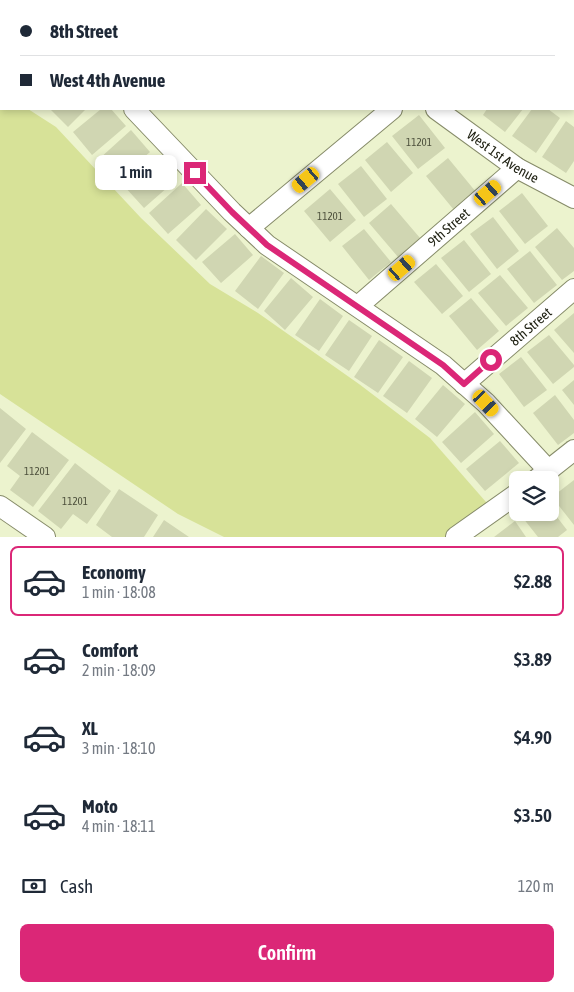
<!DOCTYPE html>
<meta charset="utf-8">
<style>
:root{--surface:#fff;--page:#f2f2f3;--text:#1f2937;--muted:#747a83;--line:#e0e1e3;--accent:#db2777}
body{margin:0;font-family:"Asap Condensed",sans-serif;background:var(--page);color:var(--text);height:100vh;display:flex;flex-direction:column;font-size:19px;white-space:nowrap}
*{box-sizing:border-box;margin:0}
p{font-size:16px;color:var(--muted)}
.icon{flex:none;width:28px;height:28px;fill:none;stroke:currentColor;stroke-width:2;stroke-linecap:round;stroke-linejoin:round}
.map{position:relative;height:537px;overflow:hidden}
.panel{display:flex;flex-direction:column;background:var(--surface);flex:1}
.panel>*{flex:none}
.top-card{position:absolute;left:0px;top:0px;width:575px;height:110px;box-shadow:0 2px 8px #0003;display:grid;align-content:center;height:110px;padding:0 20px;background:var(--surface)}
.controls{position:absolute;left:509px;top:471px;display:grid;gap:10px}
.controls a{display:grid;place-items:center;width:50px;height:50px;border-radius:8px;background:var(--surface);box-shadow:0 2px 8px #0003;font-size:25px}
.end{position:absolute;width:22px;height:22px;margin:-11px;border:6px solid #db2777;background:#fff;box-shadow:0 0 0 2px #fff}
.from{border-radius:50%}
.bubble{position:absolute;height:35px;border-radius:8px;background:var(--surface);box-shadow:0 2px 8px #0003;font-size:16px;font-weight:600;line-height:35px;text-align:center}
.car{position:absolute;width:15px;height:30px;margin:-15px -8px;border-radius:6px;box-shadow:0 0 4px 1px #0007;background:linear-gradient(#f5c518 24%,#345 0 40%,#f5c518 0 76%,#345 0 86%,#f5c518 0)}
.top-card b{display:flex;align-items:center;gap:18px;height:48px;font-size:19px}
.top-card b+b{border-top:1px solid var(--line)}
.top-card i{width:12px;height:12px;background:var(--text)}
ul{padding:9px 0 0;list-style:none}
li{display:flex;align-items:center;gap:15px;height:70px;margin:0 10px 8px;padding:0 10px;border:2px solid transparent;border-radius:8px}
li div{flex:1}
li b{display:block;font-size:19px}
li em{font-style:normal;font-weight:600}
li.current{border-color:var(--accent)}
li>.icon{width:45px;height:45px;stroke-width:1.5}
.pay{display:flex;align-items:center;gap:12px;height:55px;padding:0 20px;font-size:19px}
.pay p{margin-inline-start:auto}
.primary-button{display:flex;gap:10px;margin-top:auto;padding:10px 20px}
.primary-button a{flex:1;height:58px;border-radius:8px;background:var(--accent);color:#fff;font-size:20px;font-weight:600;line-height:58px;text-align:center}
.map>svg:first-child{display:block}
.green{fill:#d7e298}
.building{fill:#d0d6b2}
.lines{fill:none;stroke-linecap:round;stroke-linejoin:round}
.street-casing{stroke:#868b69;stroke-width:22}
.street{stroke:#fff;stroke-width:20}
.route{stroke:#db2777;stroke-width:6}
.labels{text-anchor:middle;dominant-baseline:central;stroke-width:4;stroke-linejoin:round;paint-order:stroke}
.number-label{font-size:11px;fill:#4d503c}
.street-label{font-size:14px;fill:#212315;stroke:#ecf3ce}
</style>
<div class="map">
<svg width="574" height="537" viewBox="0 0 574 537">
<rect width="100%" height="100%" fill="#ecf3ce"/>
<path class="green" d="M427,0h147v109v-108z
M0,104l1,5h27l28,18 85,91 69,66 48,29 101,71 71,54 63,72 -37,27h-232l-46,-23 -178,-120z"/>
<path class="building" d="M50,109h36l-18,18z
M101,109h10l15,17 -34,29 -19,-23z
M487,109h36l-18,23 -22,-17z
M532,109h16l12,9 -24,35 -24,-17z
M419,115l26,33 -27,21 -26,-33z
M566,121l8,6v34l-8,12 -24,-16z
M131,130l19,22 -32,28 -19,-21z
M387,142l26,31 -22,19 -26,-32z
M157,157l20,22 -33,29 -20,-22z
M448,158l28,34 -22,18 -28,-34z
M361,166l26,33 -23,18 -26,-33z
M182,183l19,22 -33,29 -19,-21z
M330,189l26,31 -26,22 -26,-31z
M522,193l26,33 -23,18 -26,-33z
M391,204l29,34 -22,19 -29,-34z
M206,209l21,20 -31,31 -20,-20z
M493,217l26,34 -22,18 -27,-35z
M557,228l17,20v23l-12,9 -27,-33z
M364,229l27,33 -22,18 -27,-34z
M235,234l18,21 -32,28 -19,-21z
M464,240l27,34 -22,18 -28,-34z
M530,251l27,34 -23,18 -27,-34z
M261,256l23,17 -26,36 -23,-18z
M436,264l27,32 -21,18 -28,-32z
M500,275l28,33 -22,18 -28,-33z
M291,278l22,19 -28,33 -21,-19z
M471,298l28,33 -22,19 -28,-34z
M320,299l23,17 -24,35 -24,-16z
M574,313v40l-20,-23z
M349,320l23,16 -23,35 -24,-16z
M549,335l25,30v2l-21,17 -26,-32z
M379,340l24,17 -25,36 -24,-16z
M521,357l26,33 -23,17 -25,-33z
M409,361l23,17 -25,35 -24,-17z
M574,380v25l-12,-15z
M443,385l22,19 -28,33 -22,-18z
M555,395l19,25v13l-16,12 -25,-32z
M0,408l26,21 -26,34z
M475,412l19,22 -33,29 -19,-21z
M32,432l37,28 -36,47 -23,-17 10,-14 -13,-10z
M500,441l19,22 -34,28 -19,-22z
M75,463l36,28 -24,33 -14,-10 -12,15 -23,-18z
M574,480v45l-22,-28z
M119,489l39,26 -14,22h-32l-16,-12z
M550,508l17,22 -9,7h-20l-15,-19 6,-6h21z
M164,520l25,17h-36z
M515,521l11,16h-32z"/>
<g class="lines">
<g class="street-casing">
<g id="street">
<path d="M320,0l2,1"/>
<path d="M0,36h1"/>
<path d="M134,109l98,103 35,33 176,120 43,38 63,68"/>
<path id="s1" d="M436,109l81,59 57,30"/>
<path d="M249,228l143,-119"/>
<path id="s2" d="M358,306l159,-138"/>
<path id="s3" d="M464,384l110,-95"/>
<path d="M536,480l38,-30"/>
<path d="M0,506l45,31"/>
<path d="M456,537l62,-44"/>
</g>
</g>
<use href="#street" class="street"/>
</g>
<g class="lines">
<path class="route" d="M195,173l37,39 35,33 176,120 21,19 27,-24"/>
</g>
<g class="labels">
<g class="number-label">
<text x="419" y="142">11201</text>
<text x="330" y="216">11201</text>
<text x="37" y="471">11201</text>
<text x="75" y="501">11201</text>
</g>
<g class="street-label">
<text stroke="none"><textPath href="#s1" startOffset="82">West 1st Avenue</textPath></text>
<text stroke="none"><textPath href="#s2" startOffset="120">9th Street</textPath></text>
<text stroke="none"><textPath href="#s3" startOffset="88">8th Street</textPath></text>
</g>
</g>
</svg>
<div class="controls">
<a><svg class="icon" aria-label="layers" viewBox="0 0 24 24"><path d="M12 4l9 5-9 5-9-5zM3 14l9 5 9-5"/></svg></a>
</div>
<i class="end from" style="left:491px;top:360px"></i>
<i class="end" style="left:195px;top:173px"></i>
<div class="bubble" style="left:95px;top:155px;width:82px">1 min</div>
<i class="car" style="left:306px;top:180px;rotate:230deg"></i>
<i class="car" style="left:488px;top:193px;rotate:49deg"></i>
<i class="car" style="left:402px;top:268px;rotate:49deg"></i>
<i class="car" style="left:486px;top:403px;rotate:137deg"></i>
<div class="top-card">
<b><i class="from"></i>8th Street</b>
<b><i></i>West 4th Avenue</b>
</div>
</div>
<section class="panel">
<ul>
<li class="current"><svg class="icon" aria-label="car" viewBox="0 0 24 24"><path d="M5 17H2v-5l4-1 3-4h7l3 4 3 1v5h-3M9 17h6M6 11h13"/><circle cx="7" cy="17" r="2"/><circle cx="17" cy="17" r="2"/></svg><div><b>Economy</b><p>1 min · 18:08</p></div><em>$2.88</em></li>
<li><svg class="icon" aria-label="car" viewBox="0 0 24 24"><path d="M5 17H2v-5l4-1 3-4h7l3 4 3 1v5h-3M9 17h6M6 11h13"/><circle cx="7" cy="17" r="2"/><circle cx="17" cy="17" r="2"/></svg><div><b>Comfort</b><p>2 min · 18:09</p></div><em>$3.89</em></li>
<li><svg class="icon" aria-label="car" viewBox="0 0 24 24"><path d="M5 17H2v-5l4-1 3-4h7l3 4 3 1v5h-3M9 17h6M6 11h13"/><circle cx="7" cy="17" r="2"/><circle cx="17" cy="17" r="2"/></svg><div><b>XL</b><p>3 min · 18:10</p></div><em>$4.90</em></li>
<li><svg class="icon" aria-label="car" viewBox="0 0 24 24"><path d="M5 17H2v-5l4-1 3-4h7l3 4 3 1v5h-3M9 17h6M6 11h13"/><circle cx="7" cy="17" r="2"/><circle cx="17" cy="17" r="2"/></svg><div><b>Moto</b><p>4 min · 18:11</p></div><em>$3.50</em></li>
</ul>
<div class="pay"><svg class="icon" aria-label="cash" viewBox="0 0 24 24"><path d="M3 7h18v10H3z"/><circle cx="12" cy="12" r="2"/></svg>Cash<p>120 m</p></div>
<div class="primary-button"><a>Confirm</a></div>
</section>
